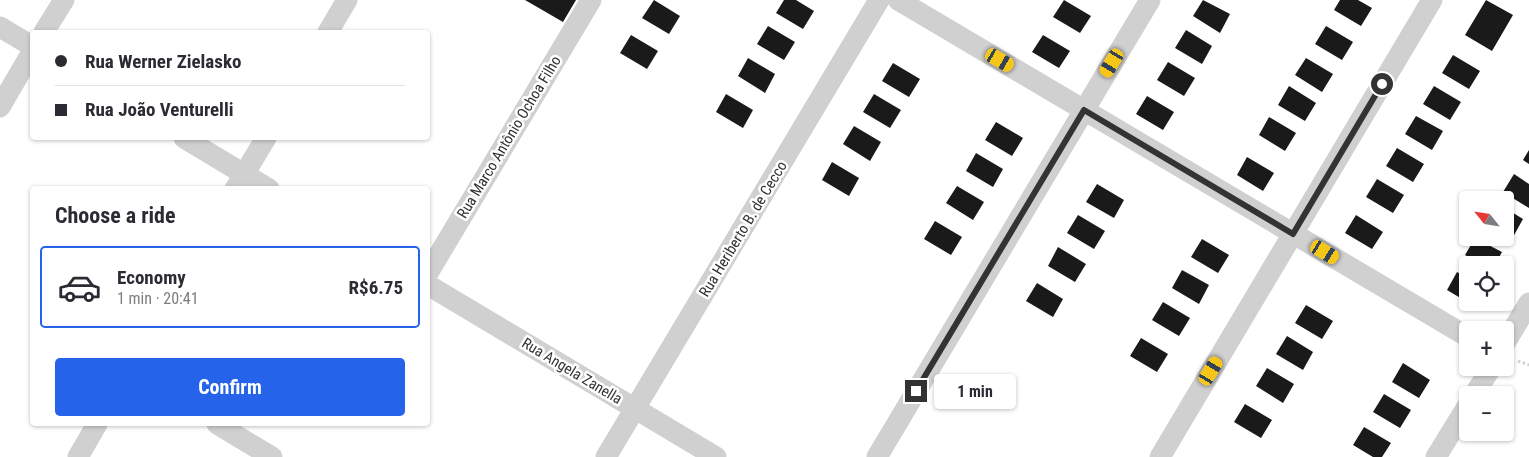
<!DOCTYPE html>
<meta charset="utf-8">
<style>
:root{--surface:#fff;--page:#f2f2f3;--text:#2b2b33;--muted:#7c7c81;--line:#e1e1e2;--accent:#2563eb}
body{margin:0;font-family:"Roboto Condensed",sans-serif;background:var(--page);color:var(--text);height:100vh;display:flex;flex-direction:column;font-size:19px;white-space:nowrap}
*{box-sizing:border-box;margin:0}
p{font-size:16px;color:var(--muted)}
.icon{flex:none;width:28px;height:28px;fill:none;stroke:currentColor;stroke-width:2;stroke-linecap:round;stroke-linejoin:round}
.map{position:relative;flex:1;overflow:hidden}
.drawer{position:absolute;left:30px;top:186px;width:400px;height:240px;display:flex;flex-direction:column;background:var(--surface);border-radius:5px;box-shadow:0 1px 4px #0004}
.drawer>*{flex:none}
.hud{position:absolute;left:30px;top:30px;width:400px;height:110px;border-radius:5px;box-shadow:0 1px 4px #0004;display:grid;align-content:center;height:110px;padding:0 25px;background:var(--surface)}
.needle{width:32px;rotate:300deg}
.controls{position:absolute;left:1459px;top:191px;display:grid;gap:10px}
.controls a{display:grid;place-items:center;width:55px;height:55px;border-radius:5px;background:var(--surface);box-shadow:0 1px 4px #0004;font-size:25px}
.end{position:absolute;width:22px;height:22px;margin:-11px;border:6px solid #333;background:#fff;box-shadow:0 0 0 2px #fff}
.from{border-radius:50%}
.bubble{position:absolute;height:35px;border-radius:5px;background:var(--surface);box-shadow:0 1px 4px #0004;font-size:16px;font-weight:700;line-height:35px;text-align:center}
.car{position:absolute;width:15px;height:30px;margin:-15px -8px;border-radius:6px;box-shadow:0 0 4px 1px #0007;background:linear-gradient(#f5c518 24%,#345 0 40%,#f5c518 0 76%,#345 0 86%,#f5c518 0)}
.hud b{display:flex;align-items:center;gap:18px;height:48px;font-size:19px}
.hud b+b{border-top:1px solid var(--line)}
.hud i{width:12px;height:12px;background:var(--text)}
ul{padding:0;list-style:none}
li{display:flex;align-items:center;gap:15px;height:82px;margin:0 10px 8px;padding:0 15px;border:2px solid transparent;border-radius:5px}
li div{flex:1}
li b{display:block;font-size:19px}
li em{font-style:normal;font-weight:700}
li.active{border-color:var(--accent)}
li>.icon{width:45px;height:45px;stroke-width:1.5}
h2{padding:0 25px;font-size:22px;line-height:60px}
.action{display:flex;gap:10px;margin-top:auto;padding:10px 25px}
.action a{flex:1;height:58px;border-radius:5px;background:var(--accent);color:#fff;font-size:20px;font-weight:700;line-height:58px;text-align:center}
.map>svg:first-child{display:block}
.building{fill:#1a1a1a}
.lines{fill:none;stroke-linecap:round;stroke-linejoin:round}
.path{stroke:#d0d0d0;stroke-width:3;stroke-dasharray:2.5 2.5;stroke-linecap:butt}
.street{stroke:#d0d0d0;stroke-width:21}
.route{stroke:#333;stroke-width:6}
.labels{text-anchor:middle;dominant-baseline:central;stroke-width:5;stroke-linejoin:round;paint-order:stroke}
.street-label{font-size:15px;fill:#333;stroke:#fff}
</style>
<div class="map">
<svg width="1529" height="457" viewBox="0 0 1529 457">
<rect width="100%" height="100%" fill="#fff"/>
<path class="building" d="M525,0h51l-13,22z
M654,0l26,16 -11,18 -27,-16z
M784,0h12l18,11 -11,18 -27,-16z
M1064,0l27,16 -11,17 -27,-16z
M1203,0l27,14 -10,19 -27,-17z
M1340,0h18l14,8 -11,18 -27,-16z
M1486,0l27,15 -21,36 -27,-16z
M768,26l27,16 -11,18 -27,-16z
M1326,26l27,16 -11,18 -27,-16z
M1186,30l26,16 -10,18 -27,-16z
M631,35l27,16 -11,18 -27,-16z
M1043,35l27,16 -11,17 -27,-16z
M1453,55l27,16 -11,18 -27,-16z
M748,58l27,16 -10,19 -27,-17z
M1306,58l27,16 -11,18 -27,-17z
M1168,62l27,16 -11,18 -27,-16z
M893,63l27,16 -11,18 -27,-16z
M1289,86l27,17 -11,18 -27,-16z
M1434,86l27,16 -11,18 -27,-16z
M726,94l27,16 -10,18 -27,-16z
M874,94l27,16 -11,18 -27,-16z
M1147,96l27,16 -11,18 -27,-16z
M1416,116l27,15 -11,19 -27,-16z
M1269,117l27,16 -11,18 -26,-16z
M996,122l27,16 -11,18 -27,-16z
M854,126l27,16 -11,19 -27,-17z
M1397,148l27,16 -11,18 -27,-16z
M1529,150v14l-6,-4z
M976,153l27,16 -10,18 -27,-16z
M1247,157l27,16 -11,18 -26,-16z
M832,162l27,16 -10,18 -27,-16z
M1514,174l15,10v24l-26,-16z
M1377,179l27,16 -11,18 -27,-16z
M1097,184l27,16 -10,18 -28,-16z
M957,186l27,16 -11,18 -27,-17z
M1505,208l18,11 -10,18 -8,-4z
M1078,215l27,16 -11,18 -27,-16z
M1356,215l27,17 -11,17 -27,-16z
M935,221l27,16 -11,18 -27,-16z
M1475,238l27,14 -7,13h-12l-18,-10z
M1202,239l27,16 -11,18 -27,-16z
M1058,247l28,17 -11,18 -27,-16z
M1182,270l27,15 -10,19 -27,-16z
M1457,272l11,6v24h8l-2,4 -27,-16z
M1037,283l26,16 -10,18 -27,-16z
M1163,302l27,16 -11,18 -27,-16z
M1306,305l27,16 -11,18 -27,-16z
M1287,336l26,16 -10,18 -27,-16z
M1141,338l27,16 -11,18 -27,-16z
M1403,363l27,17 -11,18 -27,-16z
M1267,368l27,16 -11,19 -27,-17z
M1384,394l27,16 -11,18 -27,-16z
M1245,404l27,16 -11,18 -27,-16z
M1364,427l27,16 -9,14h-9l-20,-12z"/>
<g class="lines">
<path class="path" d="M1518,361l11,4"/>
<path class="street" d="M898,0l570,337
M0,27l32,19
M44,32l20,-32
M328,32l19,-32
M0,107l32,-55
M184,138l85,51
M235,189l31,-51
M428,273l163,-273
M428,285l288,172
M1505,343l24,-40
M1474,395l17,-27
M217,424l55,33
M78,457l19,-33
M606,457l273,-457
M877,457l273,-457
M1160,457l272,-457
M1436,457l32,-52"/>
</g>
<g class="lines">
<path class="route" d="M916,391l168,-281 209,124 89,-150"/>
</g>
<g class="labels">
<g class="street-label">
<text transform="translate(509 137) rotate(-59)">Rua Marco Antônio Ochoa Filho</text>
<text transform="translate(743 229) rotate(-59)">Rua Heriberto B. de Cecco</text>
<text transform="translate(572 371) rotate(31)">Rua Angela Zanella</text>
</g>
</g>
</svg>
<div class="controls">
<a><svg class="needle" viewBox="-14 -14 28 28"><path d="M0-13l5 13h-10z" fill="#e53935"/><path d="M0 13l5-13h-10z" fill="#7c7c81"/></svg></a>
<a><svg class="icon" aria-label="locate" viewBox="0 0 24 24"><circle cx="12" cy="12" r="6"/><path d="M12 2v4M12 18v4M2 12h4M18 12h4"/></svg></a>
<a>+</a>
<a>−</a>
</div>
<i class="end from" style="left:1382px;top:84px"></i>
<i class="end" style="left:916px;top:391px"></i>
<div class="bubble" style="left:934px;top:374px;width:82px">1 min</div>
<i class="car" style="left:1000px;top:60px;rotate:120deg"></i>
<i class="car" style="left:1112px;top:63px;rotate:211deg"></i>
<i class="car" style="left:1325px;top:252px;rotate:121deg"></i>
<i class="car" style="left:1211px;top:371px;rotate:31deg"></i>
<div class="hud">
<b><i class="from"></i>Rua Werner Zielasko</b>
<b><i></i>Rua João Venturelli</b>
</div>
<section class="drawer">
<h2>Choose a ride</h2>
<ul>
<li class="active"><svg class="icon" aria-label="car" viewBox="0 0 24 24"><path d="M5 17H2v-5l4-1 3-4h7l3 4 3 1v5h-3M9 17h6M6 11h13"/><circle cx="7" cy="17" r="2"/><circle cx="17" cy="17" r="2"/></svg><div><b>Economy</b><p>1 min · 20:41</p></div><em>R$6.75</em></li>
</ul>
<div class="action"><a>Confirm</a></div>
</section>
</div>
